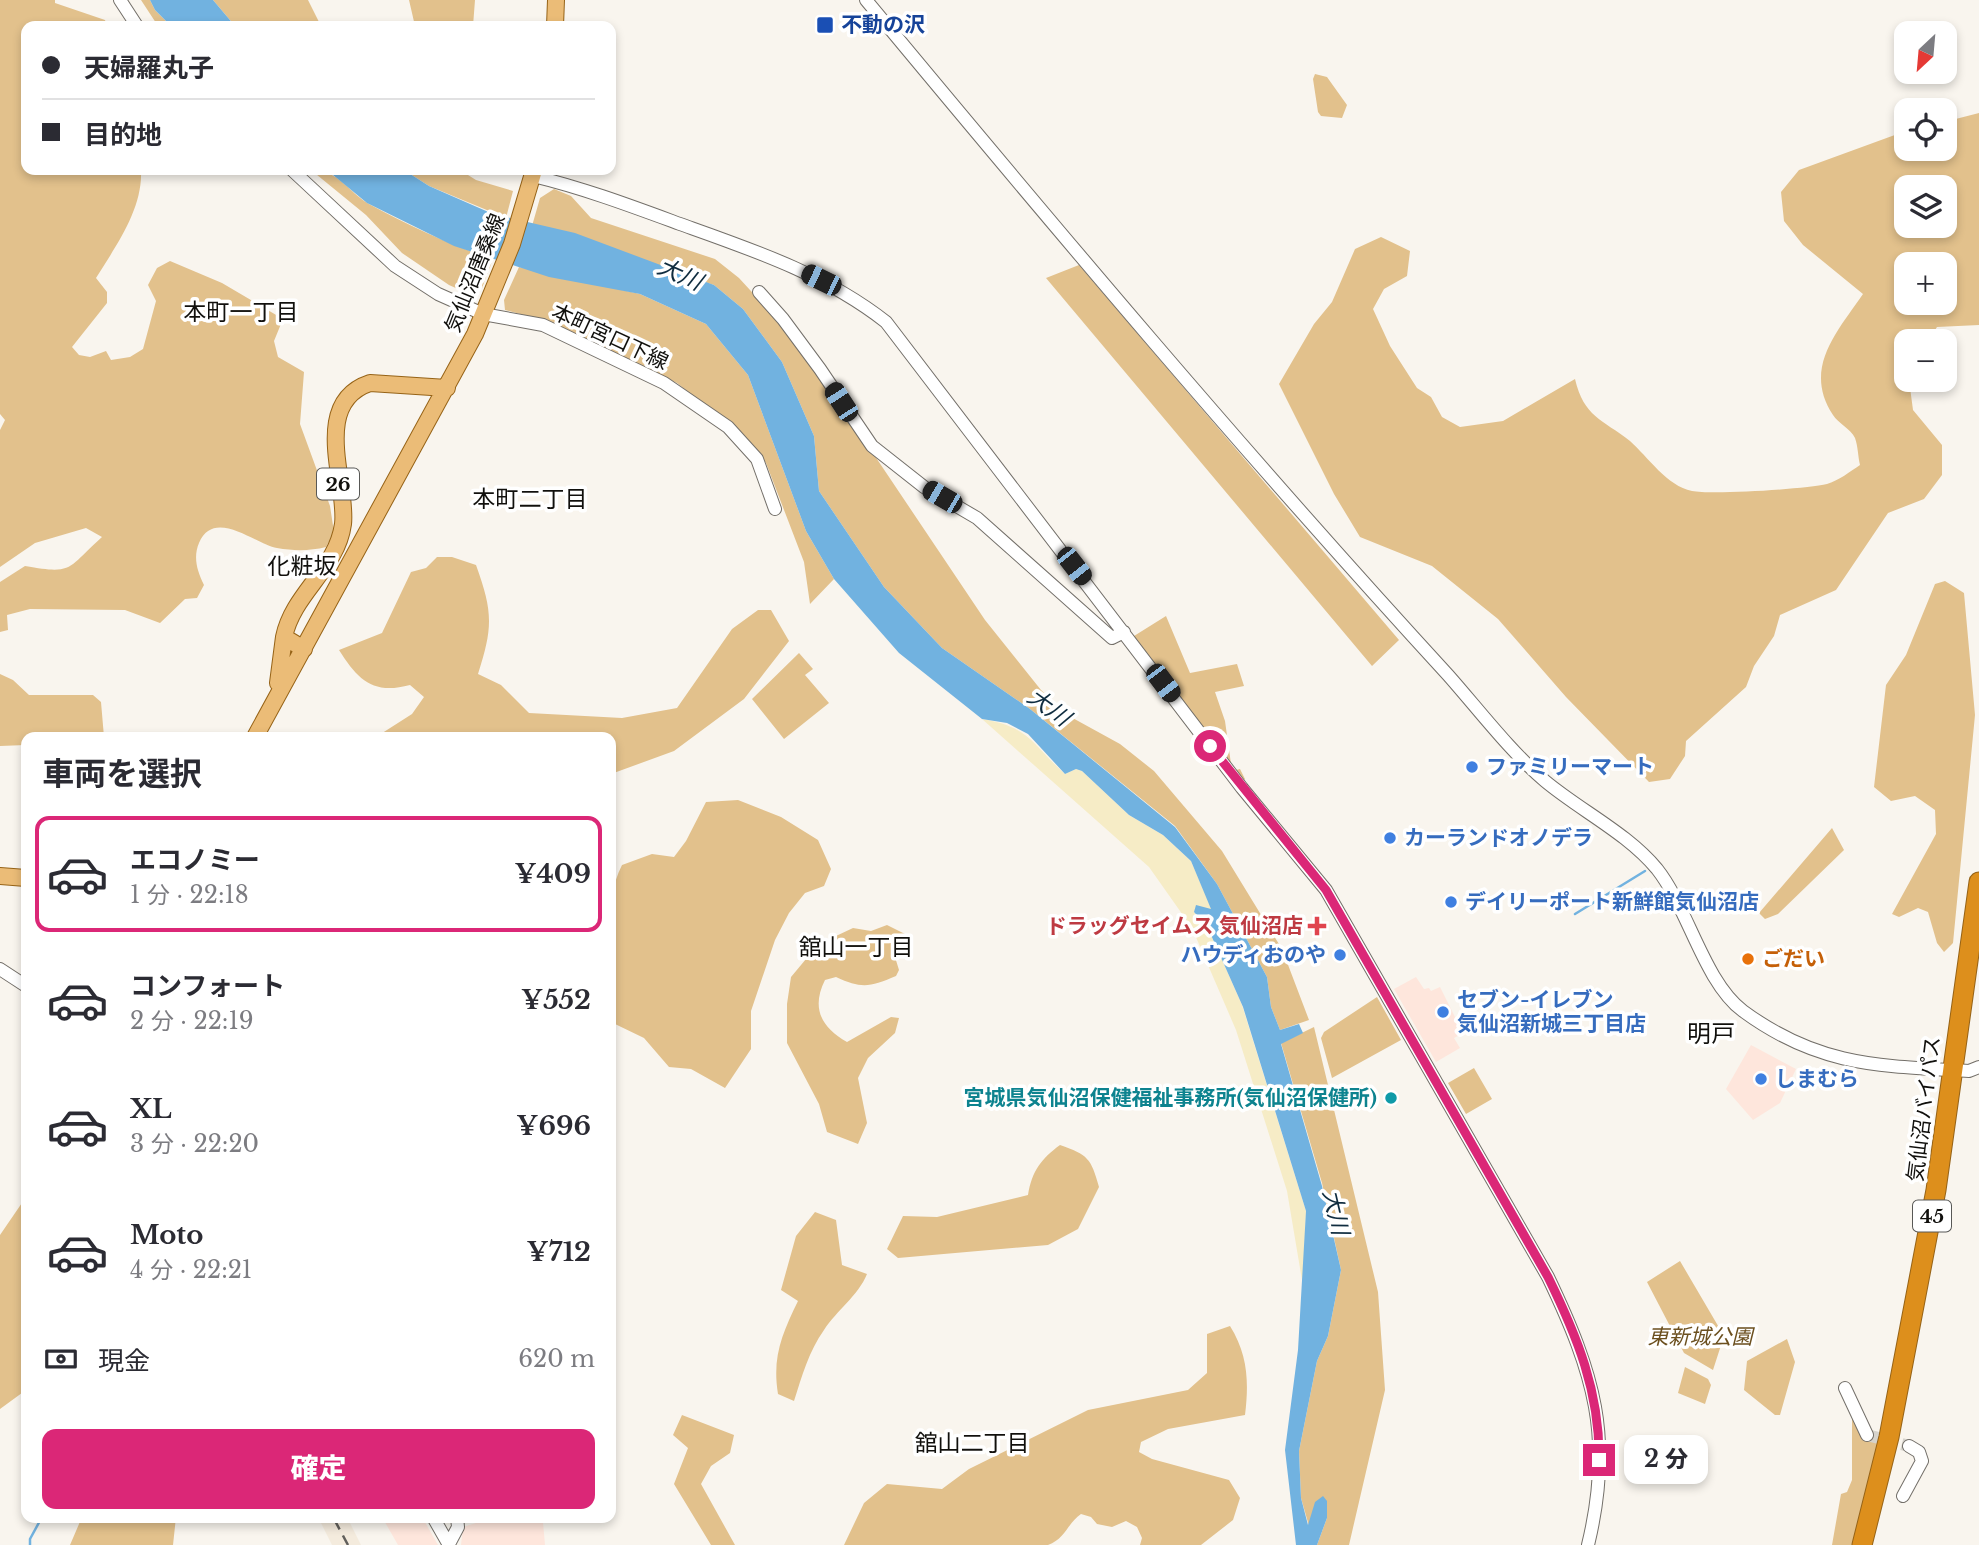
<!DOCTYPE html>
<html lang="ja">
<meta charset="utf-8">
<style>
:root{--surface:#fff;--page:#f2f2f3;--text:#2b2b33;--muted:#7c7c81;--line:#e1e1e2;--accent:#db2777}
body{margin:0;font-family:"Libre Baskerville","Noto Sans JP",serif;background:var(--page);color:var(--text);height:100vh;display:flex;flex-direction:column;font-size:26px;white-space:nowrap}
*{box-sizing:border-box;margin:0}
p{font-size:23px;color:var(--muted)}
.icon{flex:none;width:38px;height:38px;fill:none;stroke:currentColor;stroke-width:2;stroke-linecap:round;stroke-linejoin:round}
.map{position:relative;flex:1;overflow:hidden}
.panel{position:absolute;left:21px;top:732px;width:595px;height:791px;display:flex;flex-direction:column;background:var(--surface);border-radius:14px;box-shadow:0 4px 10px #0003}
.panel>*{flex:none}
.guide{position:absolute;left:21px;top:21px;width:595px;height:154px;border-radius:14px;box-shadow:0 4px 10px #0003;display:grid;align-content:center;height:154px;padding:0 21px;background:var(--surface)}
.needle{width:46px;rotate:206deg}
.fabs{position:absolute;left:1894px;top:21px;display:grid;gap:14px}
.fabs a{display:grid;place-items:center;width:63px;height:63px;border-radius:14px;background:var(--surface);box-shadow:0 4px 10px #0003;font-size:35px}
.end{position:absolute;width:32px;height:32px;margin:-16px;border:9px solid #db2777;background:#fff;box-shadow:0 0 0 4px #fff}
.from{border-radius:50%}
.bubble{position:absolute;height:49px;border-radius:14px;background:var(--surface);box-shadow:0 4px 10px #0003;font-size:23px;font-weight:800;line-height:49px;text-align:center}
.car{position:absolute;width:21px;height:42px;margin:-21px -10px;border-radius:9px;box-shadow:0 0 5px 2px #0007;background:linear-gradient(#222 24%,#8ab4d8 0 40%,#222 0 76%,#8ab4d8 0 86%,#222 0)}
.guide b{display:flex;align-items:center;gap:24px;height:66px;font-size:26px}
.guide b+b{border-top:2px solid var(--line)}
.guide i{width:18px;height:18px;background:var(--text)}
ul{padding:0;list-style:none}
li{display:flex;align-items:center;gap:21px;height:116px;margin:0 14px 10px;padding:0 7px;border:4px solid transparent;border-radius:14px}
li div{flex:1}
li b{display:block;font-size:26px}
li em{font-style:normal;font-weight:800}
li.active{border-color:var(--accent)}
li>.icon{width:63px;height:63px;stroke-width:1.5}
h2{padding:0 21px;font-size:32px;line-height:84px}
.pay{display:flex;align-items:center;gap:18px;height:77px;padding:0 21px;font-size:26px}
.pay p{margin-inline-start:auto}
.action{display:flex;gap:14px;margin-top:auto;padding:14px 21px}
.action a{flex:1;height:80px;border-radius:14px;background:var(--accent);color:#fff;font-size:28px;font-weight:800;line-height:80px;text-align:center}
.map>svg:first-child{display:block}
.commercial{fill:#fee6dc}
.built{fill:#f4ebdd}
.green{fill:#e2c18c;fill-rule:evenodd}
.sand{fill:#f6ecc6}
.water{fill:#71b2e0}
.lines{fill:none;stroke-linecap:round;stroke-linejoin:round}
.stream{stroke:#71b2e0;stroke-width:2.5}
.minor-tunnel{stroke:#d6d3cc;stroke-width:12;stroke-dasharray:12 6;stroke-linecap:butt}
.minor-casing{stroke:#736f69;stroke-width:14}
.major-casing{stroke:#966317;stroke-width:18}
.highway-casing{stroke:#966317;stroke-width:21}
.minor{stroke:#fff;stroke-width:12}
.major{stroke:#ebbc77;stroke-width:16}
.highway{stroke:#dd8f1c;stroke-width:19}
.rail{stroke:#615f5b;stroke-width:2.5;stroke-dasharray:14 7;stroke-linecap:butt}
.route{stroke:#db2777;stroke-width:9}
.transit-dot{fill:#1a4fb4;stroke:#fff;stroke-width:2.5}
.shop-dot{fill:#3f7fe0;stroke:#fff;stroke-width:2.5}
.health-dot{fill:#e0444e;stroke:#fff;stroke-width:2.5}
.food-dot{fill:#e8710a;stroke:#fff;stroke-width:2.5}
.culture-dot{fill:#0f9aa8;stroke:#fff;stroke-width:2.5}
.labels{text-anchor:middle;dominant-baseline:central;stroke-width:7;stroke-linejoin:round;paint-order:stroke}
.shield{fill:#fff;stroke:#585856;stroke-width:2}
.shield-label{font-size:19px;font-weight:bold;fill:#11100d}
.transit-label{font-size:21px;font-weight:bold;fill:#164399;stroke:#fff;text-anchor:start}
.street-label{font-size:21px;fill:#11100d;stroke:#fff}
.shop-label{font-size:21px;font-weight:bold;fill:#366cbe;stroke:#fff;text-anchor:start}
.health-label{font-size:21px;font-weight:bold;fill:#be3a42;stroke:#fff;text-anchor:end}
.food-label{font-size:21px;font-weight:bold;fill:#c56008;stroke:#fff;text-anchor:start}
.culture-label{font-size:21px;font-weight:bold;fill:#0d838f;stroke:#fff;text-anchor:end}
.park-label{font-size:21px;font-style:italic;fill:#6c501f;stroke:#fff}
.water-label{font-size:23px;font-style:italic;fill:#0f2c3f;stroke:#fff}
.neighbourhood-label{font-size:23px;fill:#11100d;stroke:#fff}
.quarter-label{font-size:24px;fill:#11100d;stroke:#fff}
</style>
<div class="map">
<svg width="1979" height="1545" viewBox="0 0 1979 1545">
<rect width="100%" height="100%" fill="#f9f5ee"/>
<path class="commercial" d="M1416,977l8,12 5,-1 2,3 9,-4 23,46 -9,5 6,10 -24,14 -42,-73z
M1751,1045l45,24 -16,34 -27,17 -27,-31z
M382,1517h40l16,28h-40z
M495,1517l48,5 2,23h-84l2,-18z"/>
<path class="built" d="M318,1517h29l14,28h-29z"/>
<path class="green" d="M0,0h55v3l50,17 2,6h-81v144h115c2,39 -25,76 -45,108l11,14v11l-35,44 7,8 11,2 16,-6 5,9 19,-3 13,-8 13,-48 -8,-16 9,-17 13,-7 52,22 61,36 -9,22 4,16 26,15 -4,52 30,82 4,26 -8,15c-16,4 -32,4 -49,1 -22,-4 -63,-41 -78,-5 -6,14 -2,28 5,42l-7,13 -12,1 -25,24 -35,-13 -95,-1 -23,6 1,15 -8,2v-50l25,-16c50,9 42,2 77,-29l-16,-9 -51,15 -35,24v-137l5,-10 -5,-6z
M141,0h9l5,10 16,16h-13z
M213,0h95l13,26h-86z
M409,0h66l-2,26h-58z
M1315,74l12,3 20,28 -5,13 -21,-2 -3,-4 -5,-33z
M1979,113v212l-42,2 -9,14h-22v39h3l4,30 29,35v30l-18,24 -36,14 -52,77 -56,25 -6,21 -20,30 -8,21 -60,54 -1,15 -15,23 -21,3 -83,-85 -68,-78 -66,-53 -72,-29 -26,-43 -55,-110 35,-60 18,-22 23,-53 26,-12 29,14 -3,25 -23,13 -11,20 17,37 27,42 14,9 11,20 18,10 43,-6 72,-42c9,38 27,40 55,62 18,16 37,45 62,50 21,4 113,-2 135,-7 11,-3 24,-13 33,-19 -2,-8 -2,-19 -5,-27 -4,-9 -17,-15 -22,-23 -31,-47 5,-84 30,-121l-60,-49 -19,-24 -3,-29 18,-22 104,-38h3v17h38v-27zM1906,187h38v39h-38zM1906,264h38v39h-38z
M311,170c28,0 36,21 58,34 40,22 82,41 124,55l-11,29 -13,6 -20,-9 -47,-32 -36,-38z
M404,170h56l16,10 37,11 -7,27 -77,-32z
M554,189l17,7 20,22 124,41 24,19 32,35 69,91 145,216 56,70 28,26 51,28 34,27 68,80 60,98 27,71 -29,10 -9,-23 -4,-30 -50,-93 -42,-58 -145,-117 -88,-61 -58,-61 -65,-96 -5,-55 -32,-74 -39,-53 -29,-24 -182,-59 8,-28z
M1079,265l320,375 -27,26 -326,-388z
M519,267l121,27 66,30 42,51 58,156 28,48 -24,25 -6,-42 -38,-99 -24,-28 -65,-52 -134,-63 -38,-10 -1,-10z
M437,557h15l24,8c17,47 17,62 2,109l23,11 28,28 93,5 55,-10 55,-79 26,-19h13l18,31 -45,58 -70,52 -63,23v-37h-235l36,-23 12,-17 -14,-12c-37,10 -52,-5 -71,-35l43,-17 29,-61 15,-4z
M1945,581l19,12 11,122 -22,228 -9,9 -7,-9 -9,-31 -10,-4 -19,9 -7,-3 44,-80 -1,-24 -20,-14 -24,5 -17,-14 12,-102 20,-30 29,-71z
M1166,616l24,57 47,-9 7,22 -29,6 10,29 7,50 8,-2 5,10 -4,4 -115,-142z
M799,653l14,16 -8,6 24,28 -45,36 -32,-40z
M0,674l13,6 16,15h64l8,7 3,35h-78v8l-26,1z
M738,800l43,17 37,23 13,29 -7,17 -19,7 -16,20 -14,27 -24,71v38l-26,39 -34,-19 -22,-2 -25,-29 -29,-14c-3,-51 -16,-113 7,-159l30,-11 22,3 12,-16 20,-39z
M1832,828l12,22 -66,64 -13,5 -6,-6z
M887,925l26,13 -18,19 4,13 -3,6c-26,11 -34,13 -60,1l-11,3c-14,28 -4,47 22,62l44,-25 8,1 -4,15 -27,25 -10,20 9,45 -9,21 -31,-12 -8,-28 -32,-61v-39l4,-27 20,-24 25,-17 17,-8 18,3z
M1377,997l24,43 -69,38 -11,-40 3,-6z
M1314,1027l64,265 7,98 -36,155h-32l10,-27 -16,3 -2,5 -8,-28 -2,-47 18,-90 11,-25 13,-66 -19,-87 -41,-140z
M1474,1068l18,31 -26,15 -18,-31z
M1060,1145c28,10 31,13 39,42l-21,42 -30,16 -150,13 -11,-9 16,-33 34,1 91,-22c4,-24 13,-36 32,-50z
M26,1197v193l-26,19v-174z
M815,1212l21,8 6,45 25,9c-9,22 -30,36 -43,56 -15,21 -22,46 -30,71l-16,-7c-6,-37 4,-60 20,-93l-17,-11 15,-54z
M1680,1261l44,75 -11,34 -29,-17 -37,-71z
M1230,1326c18,29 19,56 15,89l-77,14 -27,13 -2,10 13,7 77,21 11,18 -7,22 -32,25h-61l2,-7 -5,-11 -11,-6 -14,6 -15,-3 -6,-7 -10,-3c-14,10 -16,25 -33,31h-204l20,-42 23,-19 55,5 27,-20 119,-59 100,-20 19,-17v-39z
M1787,1339l8,23 -15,53h-5l-31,-25 3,-29z
M1685,1367l23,12 3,6 -6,19 -27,-11z
M682,1415l52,20 -4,18 -19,13 -10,18 34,61h-24l-37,-61 14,-36 -15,-13z
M1852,1415h4c3,19 6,23 25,28l-25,102h-24l9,-51 6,-2 5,-12z
M82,1517h94l-3,28h-103z"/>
<path class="sand" d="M982,719c49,8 50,26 83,55l11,-5 6,2 47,44 34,20 28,26 21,49 -18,2 13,14 35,79 64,206 -3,75 -16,-95 -51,-161 -44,-102 -43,-61z"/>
<path class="water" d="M150,0h63l22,26h-64l-16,-16z
M327,170h77l25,16 64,28 82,19 139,52 29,24 39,53 32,74 5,55 65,96 58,61 88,61 145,118 42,57 50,93 4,30 9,23 19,-6 4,9 -22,11 41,142 19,84 -13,66 -11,25 -18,90 2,47 7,27 7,-23 8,-6 4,5v17l-10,27h-21l-11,-95 13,-100 8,-139 -63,-204 -36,-81 -13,-14 2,-7 15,4 -20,-48 -28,-26 -34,-20 -47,-44 -6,-2 -11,5 -37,-40 -21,-11 -25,-4 -83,-66 -65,-74 -28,-48 -58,-156 -42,-51 -66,-30 -91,-17 -95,-31 -87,-43z"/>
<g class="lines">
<path class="stream" d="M23,888l3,1
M1575,914l70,-43
M30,1545v-6l12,-22"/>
<path class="minor-tunnel" d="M1867,1435l42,11"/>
<g class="minor-casing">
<path id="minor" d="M120,0l17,26
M866,0c190,229 381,456 582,675 31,35 61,75 97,106 36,30 82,52 112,88 31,39 47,113 86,142 76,56 138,55 226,60l10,-4
M292,170l103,96 43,28 45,20 60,11 121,58 64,44 29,32 18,50
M533,176c50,12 98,30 147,48 73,26 145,50 206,98l356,466 84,102 222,387c46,96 66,161 40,268
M759,292l24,27 37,50 52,77 52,41 53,31 135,120 12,-6
M0,969l26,17
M1845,1388l22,47
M1903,1496l19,-35 -3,-9 -10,-6
M433,1517l16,28
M449,1544l9,-17 -1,-10"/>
</g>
<g class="major-casing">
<path id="major" d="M555,26l1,-26
M304,649l-20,-12c9,-44 53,-68 59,-113 5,-40 -33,-121 27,-141l77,5
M278,683l6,-46
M255,737l220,-403 37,-90 22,-74
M0,876l26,2"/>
</g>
<g class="highway-casing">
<path id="highway" d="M1862,1545l27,-108 47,-247 43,-308"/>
</g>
<use href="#minor" class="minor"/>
<use href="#major" class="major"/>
<use href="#highway" class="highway"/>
<path class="rail" d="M333,1517l15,28"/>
</g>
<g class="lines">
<path class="route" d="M1210,746l116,144 222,387c29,59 52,115 51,183"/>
</g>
<rect class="transit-dot" x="816" y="16" width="18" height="18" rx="3.5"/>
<g class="shop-dot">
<circle cx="1472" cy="767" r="7"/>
<circle cx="1390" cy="838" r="7"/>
<circle cx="1451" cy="902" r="7"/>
<circle cx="1340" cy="955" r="7"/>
<circle cx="1443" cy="1012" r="7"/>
<circle cx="1761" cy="1079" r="7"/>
</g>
<path class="health-dot" d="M1313.5 915.5h7v7h7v7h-7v7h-7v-7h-7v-7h7z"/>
<circle class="food-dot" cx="1748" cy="959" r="7"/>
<circle class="culture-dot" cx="1391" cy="1098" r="7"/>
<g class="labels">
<g class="shield">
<rect x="317" y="468.5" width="42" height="31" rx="5"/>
<rect x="1913" y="1200.5" width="38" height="31" rx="5"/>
</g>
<g class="shield-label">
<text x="338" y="484">26</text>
<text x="1932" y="1216">45</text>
</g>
<g class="transit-label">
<text x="841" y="25">不動の沢</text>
</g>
<g class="street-label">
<text transform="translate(475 273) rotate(-68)">気仙沼唐桑線</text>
<text transform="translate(610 337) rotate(25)">本町宮口下線</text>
<text transform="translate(1924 1109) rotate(-83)">気仙沼バイパス</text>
</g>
<g class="shop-label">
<text x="1486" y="767">ファミリーマート</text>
<text x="1404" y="838">カーランドオノデラ</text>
<text x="1465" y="902">デイリーポート新鮮館気仙沼店</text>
<text x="1326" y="955" text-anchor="end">ハウディおのや</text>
<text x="1457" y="1000">セブン-イレブン<tspan x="1457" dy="24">気仙沼新城三丁目店</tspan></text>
<text x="1775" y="1079">しまむら</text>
</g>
<g class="health-label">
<text x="1303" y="926">ドラッグセイムス 気仙沼店</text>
</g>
<g class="food-label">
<text x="1762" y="959">ごだい</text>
</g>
<g class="culture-label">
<text x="1377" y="1098">宮城県気仙沼保健福祉事務所(気仙沼保健所)</text>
</g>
<g class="park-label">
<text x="1700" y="1337">東新城公園</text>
</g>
<g class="water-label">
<text transform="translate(680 274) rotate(24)">大川</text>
<text transform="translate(1049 707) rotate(36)">大川</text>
<text transform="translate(1336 1212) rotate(77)">大川</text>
</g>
<g class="neighbourhood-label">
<text x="241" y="312">本町一丁目</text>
<text x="530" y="499">本町二丁目</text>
<text x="302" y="566">化粧坂</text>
<text x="856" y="947">舘山一丁目</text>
<text x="972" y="1443">舘山二丁目</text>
</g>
<g class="quarter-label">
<text x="1711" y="1033">明戸</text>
</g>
</g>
</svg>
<div class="fabs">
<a><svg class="needle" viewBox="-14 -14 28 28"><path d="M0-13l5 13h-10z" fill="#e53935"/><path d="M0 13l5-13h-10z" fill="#7c7c81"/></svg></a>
<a><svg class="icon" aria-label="locate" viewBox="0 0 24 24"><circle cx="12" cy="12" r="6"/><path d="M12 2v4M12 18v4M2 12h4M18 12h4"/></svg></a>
<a><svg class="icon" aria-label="layers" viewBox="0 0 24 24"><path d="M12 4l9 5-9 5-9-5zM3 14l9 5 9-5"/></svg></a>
<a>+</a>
<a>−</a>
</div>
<i class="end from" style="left:1210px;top:746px"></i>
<i class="end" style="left:1599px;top:1460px"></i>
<div class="bubble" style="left:1624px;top:1435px;width:84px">2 分</div>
<i class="car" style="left:821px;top:280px;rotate:296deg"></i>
<i class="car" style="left:841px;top:402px;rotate:327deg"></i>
<i class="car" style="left:942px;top:497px;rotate:300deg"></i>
<i class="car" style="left:1074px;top:566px;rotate:142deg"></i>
<i class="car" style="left:1163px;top:683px;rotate:143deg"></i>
<div class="guide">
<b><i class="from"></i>天婦羅丸子</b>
<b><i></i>目的地</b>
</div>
<section class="panel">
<h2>車両を選択</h2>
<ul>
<li class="active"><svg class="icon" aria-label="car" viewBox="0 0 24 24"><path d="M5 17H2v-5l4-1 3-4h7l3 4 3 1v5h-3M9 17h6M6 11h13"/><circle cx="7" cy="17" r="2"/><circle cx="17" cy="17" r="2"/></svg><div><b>エコノミー</b><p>1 分 · 22:18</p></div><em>¥409</em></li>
<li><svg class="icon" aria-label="car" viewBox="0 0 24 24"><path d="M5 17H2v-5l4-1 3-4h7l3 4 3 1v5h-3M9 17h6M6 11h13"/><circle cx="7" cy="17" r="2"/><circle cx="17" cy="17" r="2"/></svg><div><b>コンフォート</b><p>2 分 · 22:19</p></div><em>¥552</em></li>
<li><svg class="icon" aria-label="car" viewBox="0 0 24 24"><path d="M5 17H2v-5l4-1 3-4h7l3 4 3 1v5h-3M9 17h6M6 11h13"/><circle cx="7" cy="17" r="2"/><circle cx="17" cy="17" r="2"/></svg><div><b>XL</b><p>3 分 · 22:20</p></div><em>¥696</em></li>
<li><svg class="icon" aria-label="car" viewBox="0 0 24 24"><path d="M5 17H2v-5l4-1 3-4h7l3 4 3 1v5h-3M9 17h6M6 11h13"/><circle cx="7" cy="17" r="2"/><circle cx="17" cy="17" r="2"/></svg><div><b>Moto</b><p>4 分 · 22:21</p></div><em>¥712</em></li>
</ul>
<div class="pay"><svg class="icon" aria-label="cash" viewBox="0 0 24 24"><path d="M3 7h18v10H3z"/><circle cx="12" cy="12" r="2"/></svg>現金<p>620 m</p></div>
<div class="action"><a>確定</a></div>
</section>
</div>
